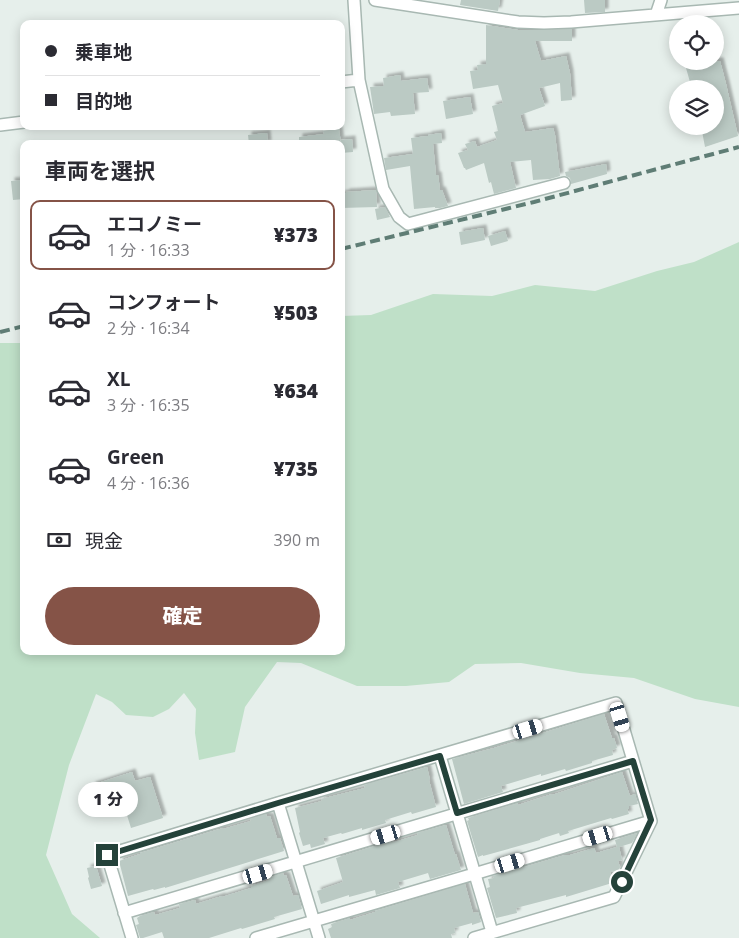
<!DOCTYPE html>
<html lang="ja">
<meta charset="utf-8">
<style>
:root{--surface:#fff;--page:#f2f2f3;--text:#2b2b33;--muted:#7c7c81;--line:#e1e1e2;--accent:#855347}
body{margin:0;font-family:"Open Sans","Noto Sans JP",sans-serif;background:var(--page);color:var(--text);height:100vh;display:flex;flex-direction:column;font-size:19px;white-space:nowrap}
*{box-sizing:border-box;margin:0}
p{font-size:16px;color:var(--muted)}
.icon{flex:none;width:28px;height:28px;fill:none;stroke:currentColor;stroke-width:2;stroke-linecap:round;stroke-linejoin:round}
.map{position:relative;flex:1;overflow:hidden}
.panel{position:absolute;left:20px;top:140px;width:325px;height:515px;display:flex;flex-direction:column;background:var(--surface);border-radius:10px;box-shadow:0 2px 12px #0003}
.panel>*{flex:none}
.banner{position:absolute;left:20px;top:20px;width:325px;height:110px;border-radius:10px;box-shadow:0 2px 12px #0003;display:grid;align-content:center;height:110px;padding:0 25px;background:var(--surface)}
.tools{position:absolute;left:669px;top:15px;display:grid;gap:10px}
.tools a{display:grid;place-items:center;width:55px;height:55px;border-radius:50%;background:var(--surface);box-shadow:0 2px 12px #0003;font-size:25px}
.end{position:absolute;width:22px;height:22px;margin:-11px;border:6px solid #24423a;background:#fff;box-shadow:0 0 0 2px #fff}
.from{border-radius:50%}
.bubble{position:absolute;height:35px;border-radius:18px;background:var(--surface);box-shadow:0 2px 12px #0003;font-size:16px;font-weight:800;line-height:35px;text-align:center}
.car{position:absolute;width:15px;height:30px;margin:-15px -8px;border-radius:6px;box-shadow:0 0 4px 1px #0007;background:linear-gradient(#fff 24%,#345 0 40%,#fff 0 76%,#345 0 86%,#fff 0)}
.banner b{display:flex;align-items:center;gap:18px;height:48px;font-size:19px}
.banner b+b{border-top:1px solid var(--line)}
.banner i{width:12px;height:12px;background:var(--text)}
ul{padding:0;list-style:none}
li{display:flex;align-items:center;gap:15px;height:70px;margin:0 10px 8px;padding:0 15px;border:2px solid transparent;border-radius:10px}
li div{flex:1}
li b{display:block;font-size:19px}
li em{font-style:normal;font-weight:800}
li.selected{border-color:var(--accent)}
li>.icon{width:45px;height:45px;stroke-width:1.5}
h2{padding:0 25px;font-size:22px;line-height:60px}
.pay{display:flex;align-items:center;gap:12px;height:55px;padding:0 25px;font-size:19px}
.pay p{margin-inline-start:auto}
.button{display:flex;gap:10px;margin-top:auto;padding:10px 25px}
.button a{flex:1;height:58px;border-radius:30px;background:var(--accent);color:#fff;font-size:20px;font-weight:800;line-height:58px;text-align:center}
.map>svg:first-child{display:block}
.green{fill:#bfe0c8}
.building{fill:#bbcac4;filter:url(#shadow)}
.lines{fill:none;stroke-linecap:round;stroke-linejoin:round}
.street-casing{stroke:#a8b8b2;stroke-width:14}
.street{stroke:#fff;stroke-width:11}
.rail{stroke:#5f7d75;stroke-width:4;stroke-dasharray:10 5;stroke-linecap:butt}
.route{stroke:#24423a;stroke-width:6}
</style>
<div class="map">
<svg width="739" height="938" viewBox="0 0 739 938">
<defs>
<filter id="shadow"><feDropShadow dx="3.5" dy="-3.5" stdDeviation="1" flood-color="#0004"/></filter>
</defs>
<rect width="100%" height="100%" fill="#e6efeb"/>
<path class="green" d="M739,242v465l-44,-8 -61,-21 -54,-5 -59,-10 -46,1 -26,18 -43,4h-49l-56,-23 -24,-1 -32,45 -10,45 -36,8 -4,-27 1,-24 -12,-16 -15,16 -16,8 -27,-2 -14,-13 -16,-8 -27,71 -23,90 26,59 28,24h-100v-595h24v308h317v-335l30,-1 62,-21 59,2 43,-11 60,6 62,-20 37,-9z"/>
<path class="building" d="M461,0h39l-2,11 -38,-6z
M584,0h21v12l-20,1z
M486,25l32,5h26l28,-1v12h-37l6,20 25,-5 4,17 2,27 -11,1 -1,-18 -21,5 6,18 -25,9 5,17 28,-4 2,7 5,41 -10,3 -17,1 -2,-20 -21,2 6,26 -22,6 -3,-12 -2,1 -5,-20 -18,7 -1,-2h-1l-6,-15 10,-3 -3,-6 10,-3 2,6 20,-7 -3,-8 4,-1 -6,-25 11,-3 -5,-18 -25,4 -3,-18 8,-1 -1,-5 9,-1z
M684,61h36l6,23 12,52 -33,11 -4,-21h14v-37h-23z
M400,75l1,6 26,-3 2,14 -16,1 2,21 -24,2 -1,-4 -16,2 -4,-27 14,-1 -1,-8z
M470,97l3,17 -27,5 -3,-18z
M339,129l2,15h-42v-7l25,-3 -1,-3z
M267,133l1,11h-19l-1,-9z
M441,133l1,10 -9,1 3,31h2l2,15h2l6,16 -8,2h-5v-1l-21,2 -4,-43 -24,4 -2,-12 29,-4 -2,-16 17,-2v-1z
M352,139l1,13 -12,1v-13z
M606,164l1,10 -36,10 -1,-6 -4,-2 -1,-4z
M24,180v19l-11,1 -2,-19z
M376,190l1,17 -36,1v-14l5,-1v-1z
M385,207l5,10 -13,3 -2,-11z
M483,228l2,12 -24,5 -2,-13z
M505,231l3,10 -17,5 -3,-10z
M604,714l8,24h2l3,10 -5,2 1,5 -21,6v2l-26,8 -1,-2 -24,7v-2l-40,12 2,6 -39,12 -12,-45 42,-11z
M427,767l3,13h-1l7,27 -24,7 -1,-2 -26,8 1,3 -24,7v-2l-20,6 -1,-1 -18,5 2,6 -14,4 -1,-4 -7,2 -4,-13 1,-1 -5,-24 27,-7 -1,-2 44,-11 -1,-3z
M132,772l3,9 15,-4 13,41 -32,10 -5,-16 -4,1 -3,-11 -20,6 -7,-23z
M622,772l8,24 5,-2 3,10 -9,2v3h-2l2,5 -17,5 -1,-1 -43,13 1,2 -9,3 -1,-3 -19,6v1l-57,16v-1l-5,2 -11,-36 2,-1 -1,-2 50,-15v2l34,-11v1z
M266,814l1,3 3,-1 7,22h3l4,13 -119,37v-1l-11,3 -1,-1 -25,7 -9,-35 21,-7v-1l83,-25v1l28,-8 -1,-2z
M446,825l9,30 1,-1 5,16 -31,9 -2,-6 -30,9 2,6 -24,7 -1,-5 -26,7v-2l-28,9 -4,-13 26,-9 -7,-24 55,-17h2l1,1 24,-7 -1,-2z
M637,833l-5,10 -13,4 3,13 -4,1 2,6 -1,3 -9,2 2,7h-1l1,4 -46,14v-2l-50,13 1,5 -21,5 -9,-30 3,-1 -2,-8 6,-1 -1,-2 72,-21h5l24,-7 2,5 21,-6 -2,-7z
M96,866l6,20 -11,3 -3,-11 1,-1 -2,-9z
M283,873l1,3 2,-1 7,21 5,-1 4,14 -28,8 1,2 -33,10 -1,-1 -32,10h-45l-2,-6 -19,6h-3l-4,-13 3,-1 -2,-6 3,-2 14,-4 1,3 25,-7 -1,-4 16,-4 1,4 26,-8v1l29,-9v-2l18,-6 -1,-2z
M465,884l8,29 5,-1 3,10 -9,3v-2l-18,5 1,5 -4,1 1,4h-121l-3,-9 4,-2 -1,-3 19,-6v2l25,-8v-1z"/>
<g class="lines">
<g class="street-casing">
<path id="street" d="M354,0l5,80 24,109 16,28 9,7 156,-41
M375,0l143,22 26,1 27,-1 168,-14
M656,15l5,-15
M341,82l18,-2
M0,125l24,-3
M440,756l52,176
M278,803l338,-100 35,118 -37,76 -140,41
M124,913l509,-152
M132,938l-25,-83 171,-52 41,135
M256,938l218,-64 177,-53"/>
</g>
<use href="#street" class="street"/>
<path class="rail" d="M341,249l193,-47 205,-55
M0,332l24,-6"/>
</g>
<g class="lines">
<path class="route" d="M107,855l171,-52 162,-47 17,57 176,-52 18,59 -29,62"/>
</g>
</svg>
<div class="tools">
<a><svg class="icon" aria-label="locate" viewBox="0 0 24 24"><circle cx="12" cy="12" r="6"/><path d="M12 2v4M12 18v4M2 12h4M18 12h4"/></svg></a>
<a><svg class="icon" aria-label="layers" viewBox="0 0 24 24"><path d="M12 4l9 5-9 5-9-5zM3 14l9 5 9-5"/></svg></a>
</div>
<i class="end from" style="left:622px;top:882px"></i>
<i class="end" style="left:107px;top:855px"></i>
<div class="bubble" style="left:78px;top:782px;width:60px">1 分</div>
<i class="car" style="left:620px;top:717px;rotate:163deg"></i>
<i class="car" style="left:528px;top:729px;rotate:73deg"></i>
<i class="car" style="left:386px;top:835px;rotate:253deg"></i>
<i class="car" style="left:598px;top:836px;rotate:253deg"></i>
<i class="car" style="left:510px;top:863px;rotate:73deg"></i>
<i class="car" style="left:258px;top:874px;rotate:74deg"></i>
<div class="banner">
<b><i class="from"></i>乗車地</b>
<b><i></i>目的地</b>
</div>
<section class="panel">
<h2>車両を選択</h2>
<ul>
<li class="selected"><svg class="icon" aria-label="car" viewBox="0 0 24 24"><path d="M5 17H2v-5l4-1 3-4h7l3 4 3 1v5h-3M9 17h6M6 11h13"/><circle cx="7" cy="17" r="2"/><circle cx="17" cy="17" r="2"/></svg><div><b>エコノミー</b><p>1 分 · 16:33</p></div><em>¥373</em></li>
<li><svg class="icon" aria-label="car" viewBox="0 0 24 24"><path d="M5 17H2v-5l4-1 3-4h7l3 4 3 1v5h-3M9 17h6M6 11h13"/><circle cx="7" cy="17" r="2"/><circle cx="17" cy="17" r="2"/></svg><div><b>コンフォート</b><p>2 分 · 16:34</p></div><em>¥503</em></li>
<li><svg class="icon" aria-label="car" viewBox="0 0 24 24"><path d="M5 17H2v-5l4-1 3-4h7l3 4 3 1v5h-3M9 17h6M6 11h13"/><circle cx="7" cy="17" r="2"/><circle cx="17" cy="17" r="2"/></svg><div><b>XL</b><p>3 分 · 16:35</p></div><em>¥634</em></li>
<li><svg class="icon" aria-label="car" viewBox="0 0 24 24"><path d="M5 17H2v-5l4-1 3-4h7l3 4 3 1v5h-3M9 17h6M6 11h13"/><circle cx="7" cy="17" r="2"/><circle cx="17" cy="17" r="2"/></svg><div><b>Green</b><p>4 分 · 16:36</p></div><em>¥735</em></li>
</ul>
<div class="pay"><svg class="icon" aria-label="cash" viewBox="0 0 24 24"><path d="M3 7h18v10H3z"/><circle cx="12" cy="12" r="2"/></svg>現金<p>390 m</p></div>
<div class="button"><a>確定</a></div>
</section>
</div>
